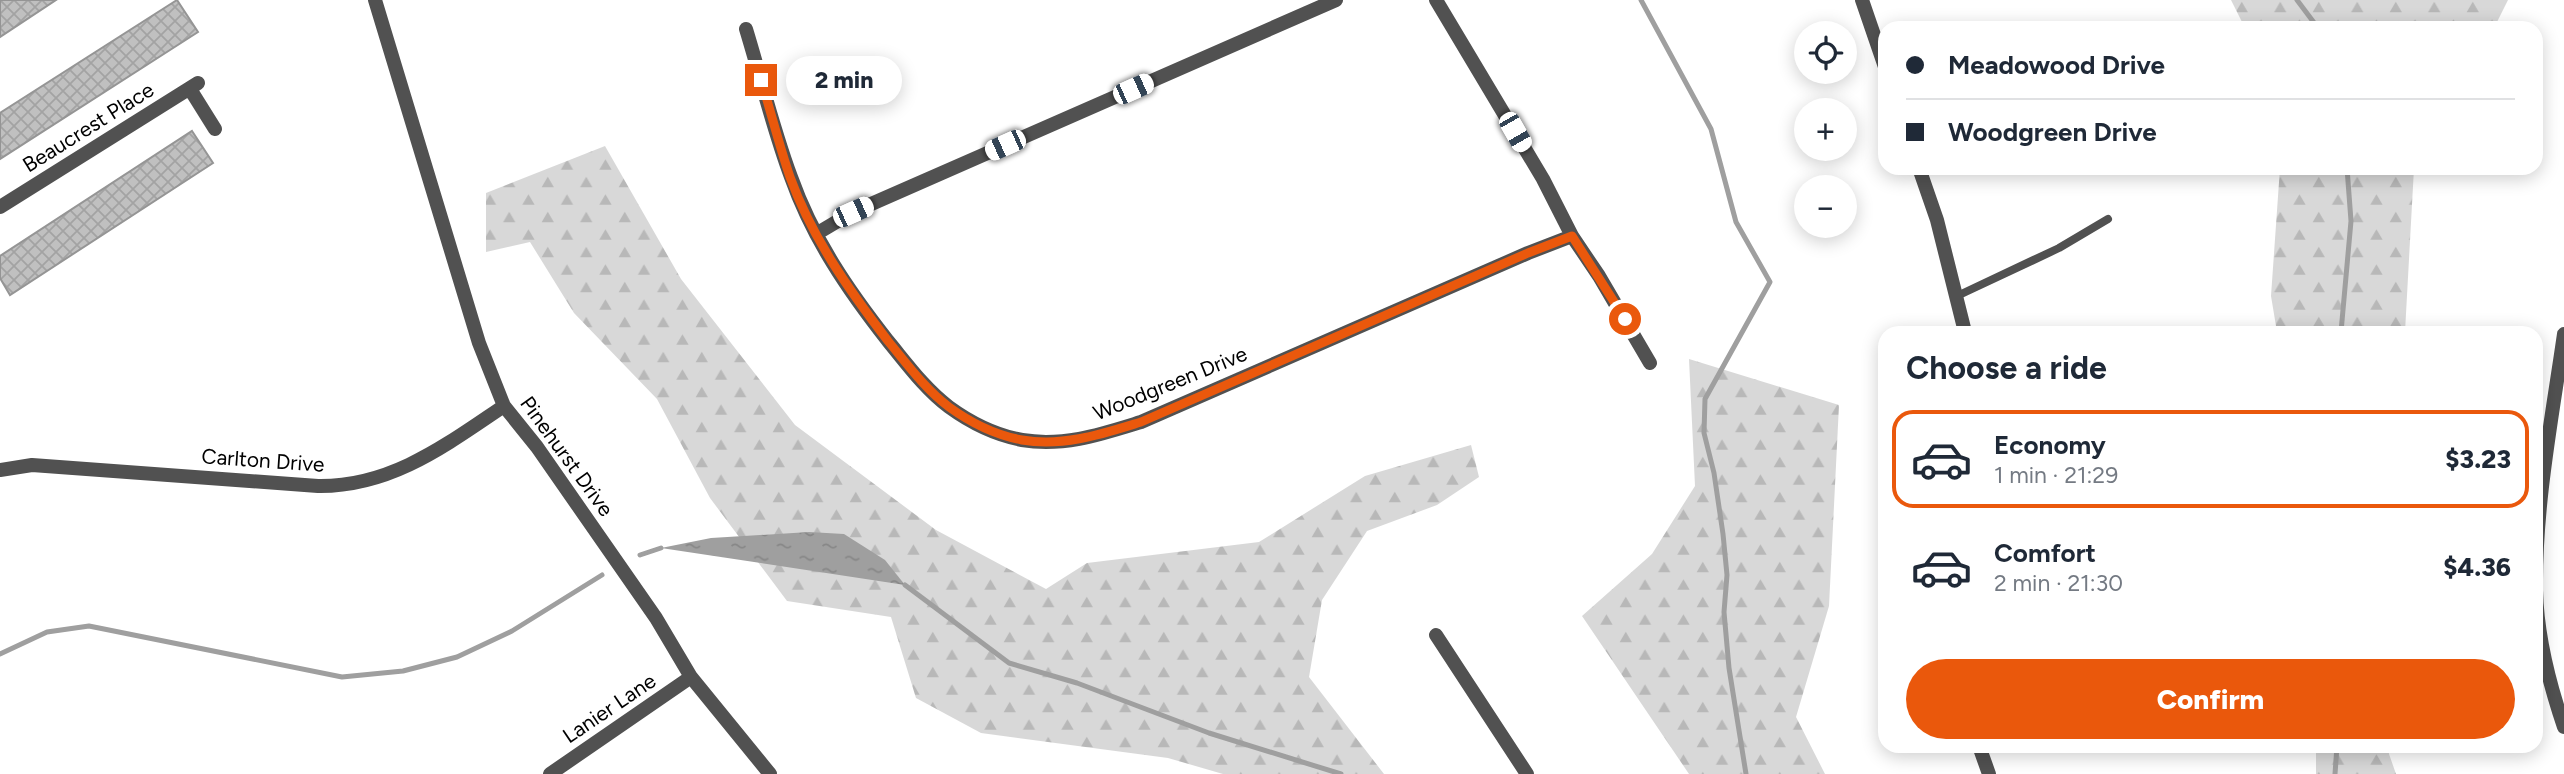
<!DOCTYPE html>
<meta charset="utf-8">
<style>
:root{--surface:#fff;--page:#f2f2f3;--text:#1f2937;--muted:#747a83;--line:#e0e1e3;--accent:#ea580c}
body{margin:0;font-family:Figtree,sans-serif;background:var(--page);color:var(--text);height:100vh;display:flex;flex-direction:column;font-size:26px;white-space:nowrap}
*{box-sizing:border-box;margin:0}
p{font-size:23px;color:var(--muted)}
.icon{flex:none;width:38px;height:38px;fill:none;stroke:currentColor;stroke-width:2;stroke-linecap:round;stroke-linejoin:round}
.map{position:relative;flex:1;overflow:hidden}
.details{position:absolute;left:1878px;top:326px;width:665px;height:427px;display:flex;flex-direction:column;background:var(--surface);border-radius:21px;box-shadow:0 4px 18px #0003}
.details>*{flex:none}
.top-card{position:absolute;left:1878px;top:21px;width:665px;height:154px;border-radius:21px;box-shadow:0 4px 18px #0003;display:grid;align-content:center;height:154px;padding:0 28px;background:var(--surface)}
.tools{position:absolute;left:1794px;top:21px;display:grid;gap:14px}
.tools a{display:grid;place-items:center;width:63px;height:63px;border-radius:50%;background:var(--surface);box-shadow:0 4px 18px #0003;font-size:35px}
.end{position:absolute;width:32px;height:32px;margin:-16px;border:9px solid #ea580c;background:#fff;box-shadow:0 0 0 4px #fff}
.from{border-radius:50%}
.bubble{position:absolute;height:49px;border-radius:24px;background:var(--surface);box-shadow:0 4px 18px #0003;font-size:23px;font-weight:800;line-height:49px;text-align:center}
.car{position:absolute;width:21px;height:42px;margin:-21px -10px;border-radius:9px;box-shadow:0 0 5px 2px #0007;background:linear-gradient(#fff 24%,#345 0 40%,#fff 0 76%,#345 0 86%,#fff 0)}
.top-card b{display:flex;align-items:center;gap:24px;height:66px;font-size:26px}
.top-card b+b{border-top:2px solid var(--line)}
.top-card i{width:18px;height:18px;background:var(--text)}
ul{padding:0;list-style:none}
li{display:flex;align-items:center;gap:21px;height:98px;margin:0 14px 10px;padding:0 14px;border:4px solid transparent;border-radius:21px}
li div{flex:1}
li b{display:block;font-size:26px}
li em{font-style:normal;font-weight:800}
li.active{border-color:var(--accent)}
li>.icon{width:63px;height:63px;stroke-width:1.5}
h2{padding:0 28px;font-size:32px;line-height:84px}
.primary-button{display:flex;gap:14px;margin-top:auto;padding:14px 28px}
.primary-button a{flex:1;height:80px;border-radius:42px;background:var(--accent);color:#fff;font-size:28px;font-weight:800;line-height:80px;text-align:center}
.map>svg:first-child{display:block}
.forest{fill:url(#forest-firs)}
.water{fill:url(#water-ripples)}
.lines{fill:none;stroke-linecap:round;stroke-linejoin:round}
.stream{stroke:#9f9f9f;stroke-width:5}
.building{fill:url(#building-cross-hatch);stroke:#959595;stroke-width:2}
.lane{stroke:#515151;stroke-width:8}
.street{stroke:#515151;stroke-width:14}
.route{stroke:#ea580c;stroke-width:9}
.labels{text-anchor:middle;dominant-baseline:central;stroke-width:5;stroke-linejoin:round;paint-order:stroke}
.street-label{font-size:21px;fill:#000;stroke:#fff}
</style>
<div class="map">
<svg width="2564" height="774" viewBox="0 0 2564 774">
<defs>
<pattern id="forest-firs" width="22" height="20" patternUnits="userSpaceOnUse" patternTransform="scale(1.75)"><rect width="22" height="20" fill="#d8d8d8"/><path d="M5 1l3.5 6h-7zM16 11l3.5 6h-7z" fill="#b8b8b8"/></pattern>
<pattern id="water-ripples" width="26" height="14" patternUnits="userSpaceOnUse" patternTransform="scale(1.75)"><rect width="26" height="14" fill="#9f9f9f"/><path d="M2 4q2-2 4 0t4 0M15 11q2-2 4 0t4 0" fill="none" stroke="#878787"/></pattern>
<pattern id="building-cross-hatch" width="8" height="8" patternUnits="userSpaceOnUse" patternTransform="scale(1.75)"><rect width="8" height="8" fill="#c0c0c0"/><path d="M0 0l8 8M0 8l8-8" fill="none" stroke="#a3a3a3"/></pattern>
</defs>
<rect width="100%" height="100%" fill="#fff"/>
<path class="forest" d="M2231,0h277l-14,28h-249z
M605,146l76,133 114,146 141,105 110,59 41,-26 172,-21 106,-66 106,-31 8,32 -42,28 -70,26 -45,69 -13,77 75,97h-161l-55,-16 -187,-25 -65,-35 -25,-81 -104,-16 -77,-103 -53,-99 -83,-86 -44,-71 -44,10v-59z
M2280,168h134l-9,164h-128l-6,-36z
M1689,359l150,46 -10,201 -33,111 29,57h-136l-107,-158 70,-62 43,-68z
M2316,746h72l1,8 7,20h-80z"/>
<path class="water" d="M809,532l35,2 41,26 20,25 -244,-37 50,-10z"/>
<g class="lines">
<path class="stream" d="M1641,0l70,129 25,93 34,60 -65,117 -1,34 10,40 9,61 4,41 -3,37 5,56 17,106
M2297,0l21,28
M2341,332l10,-111 -4,-53
M640,555l21,-7
M905,585l104,78 68,20 132,50 132,41
M0,654l47,-22 42,-6 253,51 61,-6 54,-14 55,-26 90,-56
M2335,774l2,-28"/>
</g>
<path class="building" d="M0,0h56l-56,37z
M177,0l21,32 -198,127v-46z
M192,131l21,32 -203,132 -10,-17v-22z"/>
<g class="lines">
<path class="lane" d="M1957,296l102,-48 49,-29"/>
<path class="street" d="M375,0l104,343 25,63 33,41 119,171 35,59 79,97
M1436,0l107,179 29,57 27,40 51,87
M1862,0l23,67
M746,29c15,49 27,100 45,148 22,62 57,113 97,164 19,23 37,48 61,66 22,16 46,28 73,33 42,7 80,-6 119,-18l387,-169 44,-17
M190,89l25,40
M1919,168l18,52 28,112
M0,207l198,-124
M816,234l37,-22 483,-212
M2564,334c-12,84 -29,170 -28,256 1,46 13,93 28,137
M0,470l32,-5 286,21c73,1 128,-41 186,-80
M1436,635l91,139
M1979,746l10,28
M550,774l141,-97"/>
</g>
<g class="lines">
<path class="route" d="M761,80c10,32 18,65 29,97 22,61 59,113 98,164 19,23 37,48 61,66 22,16 46,28 73,33 42,7 80,-6 119,-18l387,-169 44,-17 53,83"/>
</g>
<g class="labels">
<g class="street-label">
<text transform="translate(88 127) rotate(-32)">Beaucrest Place</text>
<text transform="translate(1170 383) rotate(-22)">Woodgreen Drive</text>
<text transform="translate(567 456) rotate(54)">Pinehurst Drive</text>
<text transform="translate(263 460) rotate(4)">Carlton Drive</text>
<text transform="translate(609 708) rotate(-34)">Lanier Lane</text>
</g>
</g>
</svg>
<div class="tools">
<a><svg class="icon" aria-label="locate" viewBox="0 0 24 24"><circle cx="12" cy="12" r="6"/><path d="M12 2v4M12 18v4M2 12h4M18 12h4"/></svg></a>
<a>+</a>
<a>−</a>
</div>
<i class="end from" style="left:1625px;top:319px"></i>
<i class="end" style="left:761px;top:80px"></i>
<div class="bubble" style="left:786px;top:56px;width:116px">2 min</div>
<i class="car" style="left:1133px;top:89px;rotate:66deg"></i>
<i class="car" style="left:1515px;top:132px;rotate:150deg"></i>
<i class="car" style="left:1005px;top:145px;rotate:246deg"></i>
<i class="car" style="left:853px;top:212px;rotate:66deg"></i>
<div class="top-card">
<b><i class="from"></i>Meadowood Drive</b>
<b><i></i>Woodgreen Drive</b>
</div>
<section class="details">
<h2>Choose a ride</h2>
<ul>
<li class="active"><svg class="icon" aria-label="car" viewBox="0 0 24 24"><path d="M5 17H2v-5l4-1 3-4h7l3 4 3 1v5h-3M9 17h6M6 11h13"/><circle cx="7" cy="17" r="2"/><circle cx="17" cy="17" r="2"/></svg><div><b>Economy</b><p>1 min · 21:29</p></div><em>$3.23</em></li>
<li><svg class="icon" aria-label="car" viewBox="0 0 24 24"><path d="M5 17H2v-5l4-1 3-4h7l3 4 3 1v5h-3M9 17h6M6 11h13"/><circle cx="7" cy="17" r="2"/><circle cx="17" cy="17" r="2"/></svg><div><b>Comfort</b><p>2 min · 21:30</p></div><em>$4.36</em></li>
</ul>
<div class="primary-button"><a>Confirm</a></div>
</section>
</div>
